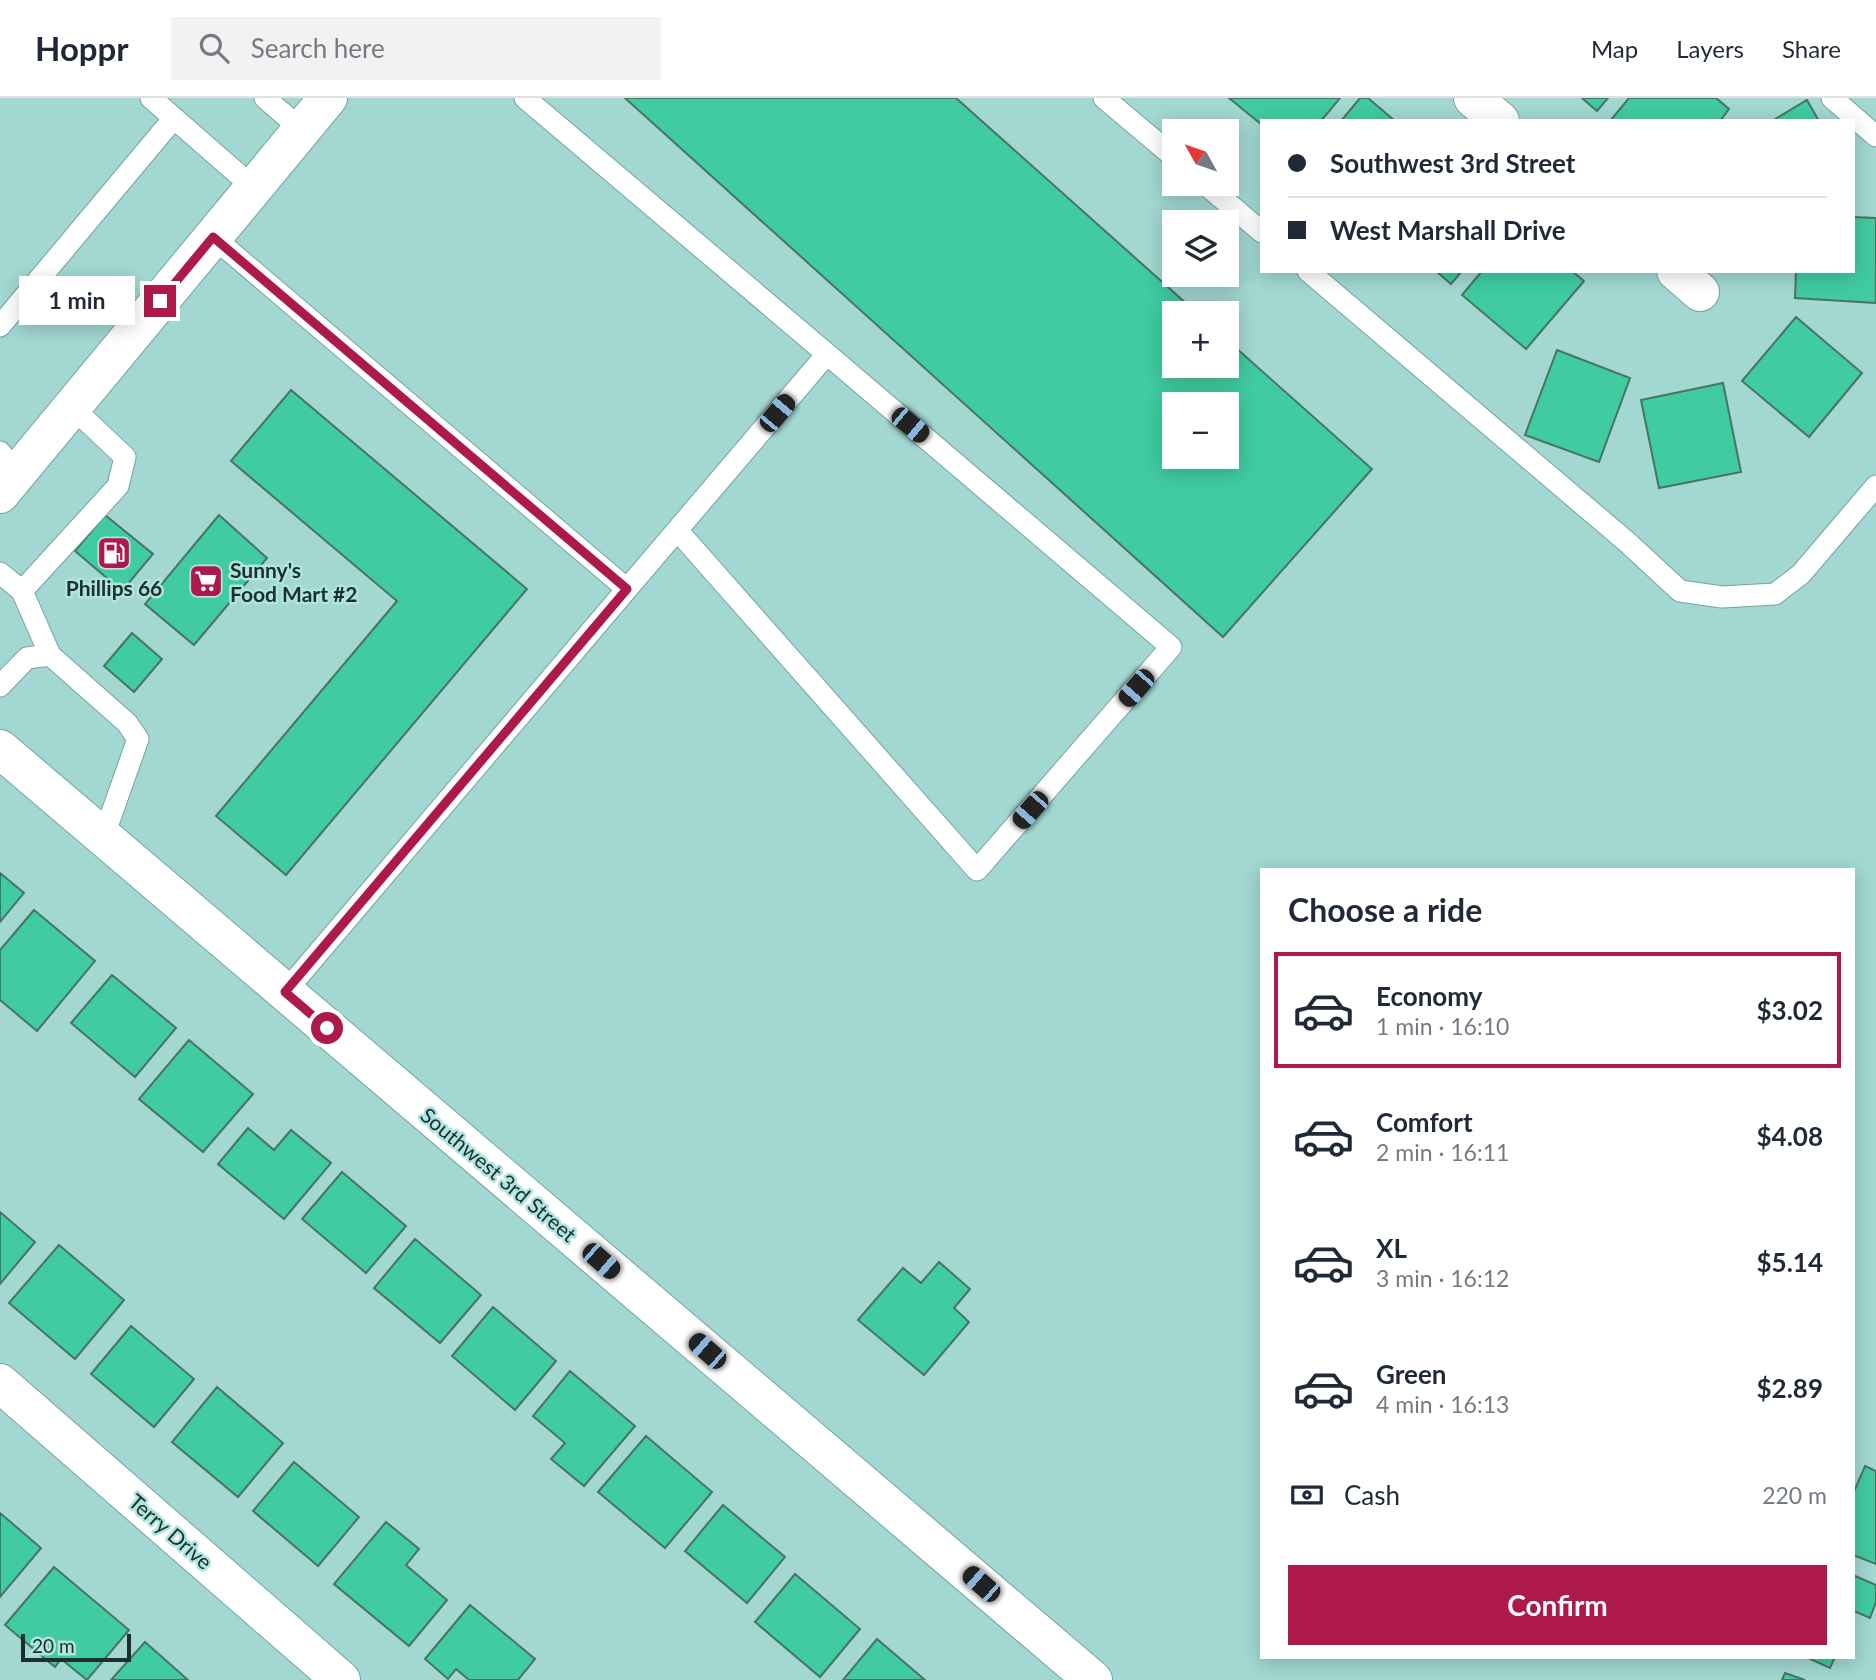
<!DOCTYPE html>
<meta charset="utf-8">
<style>
:root{--surface:#fff;--page:#f2f2f3;--text:#1f2937;--muted:#747a83;--line:#e0e1e3;--accent:#ac194a}
body{margin:0;font-family:Lato,sans-serif;background:var(--page);color:var(--text);height:100vh;display:flex;flex-direction:column;font-size:26px;white-space:nowrap}
*{box-sizing:border-box;margin:0}
p{font-size:23px;color:var(--muted)}
.icon{flex:none;width:38px;height:38px;fill:none;stroke:currentColor;stroke-width:2;stroke-linecap:round;stroke-linejoin:round}
.map{position:relative;flex:1;overflow:hidden}
.sheet{position:absolute;left:1260px;top:770px;width:595px;height:791px;display:flex;flex-direction:column;background:var(--surface);border-radius:0px;box-shadow:0 4px 18px #0003}
.sheet>*{flex:none}
.hud{position:absolute;left:1260px;top:21px;width:595px;height:154px;border-radius:0px;box-shadow:0 4px 18px #0003;display:grid;align-content:center;height:154px;padding:0 28px;background:var(--surface)}
.needle{width:46px;rotate:310deg}
.fabs{position:absolute;left:1162px;top:21px;display:grid;gap:14px}
.fabs a{display:grid;place-items:center;width:77px;height:77px;border-radius:0px;background:var(--surface);box-shadow:0 4px 18px #0003;font-size:35px}
.scale{position:absolute;left:21px;bottom:18px;width:110px;box-sizing:border-box;padding-left:7px;border:4px solid #1a2f2e;border-top:0;font-size:19px;line-height:24px;white-space:nowrap;color:#1a2f2e;-webkit-text-stroke:5px #afe4df;paint-order:stroke}
.end{position:absolute;width:32px;height:32px;margin:-16px;border:9px solid #ac194a;background:#fff;box-shadow:0 0 0 4px #fff}
.from{border-radius:50%}
.bubble{position:absolute;height:49px;border-radius:0px;background:var(--surface);box-shadow:0 4px 18px #0003;font-size:23px;font-weight:700;line-height:49px;text-align:center}
.car{position:absolute;width:21px;height:42px;margin:-21px -10px;border-radius:9px;box-shadow:0 0 5px 2px #0007;background:linear-gradient(#222 24%,#8ab4d8 0 40%,#222 0 76%,#8ab4d8 0 86%,#222 0)}
.hud b{display:flex;align-items:center;gap:24px;height:66px;font-size:26px}
.hud b+b{border-top:2px solid var(--line)}
.hud i{width:18px;height:18px;background:var(--text)}
ul{padding:0;list-style:none}
li{display:flex;align-items:center;gap:21px;height:116px;margin:0 14px 10px;padding:0 14px;border:4px solid transparent;border-radius:0px}
li div{flex:1}
li b{display:block;font-size:26px}
li em{font-style:normal;font-weight:700}
li.active{border-color:var(--accent)}
li>.icon{width:63px;height:63px;stroke-width:1.5}
h2{padding:0 28px;font-size:32px;line-height:84px}
.pay{display:flex;align-items:center;gap:18px;height:77px;padding:0 28px;font-size:26px}
.pay p{margin-inline-start:auto}
.cta{display:flex;gap:14px;margin-top:auto;padding:14px 28px}
.cta a{flex:1;height:80px;border-radius:0px;background:var(--accent);color:#fff;font-size:28px;font-weight:700;line-height:80px;text-align:center}
header{display:flex;align-items:center;gap:42px;box-sizing:border-box;height:98px;padding:0 35px;background:var(--surface);border-bottom:2px solid var(--line)}
header strong{font-size:33px}
nav{display:flex;gap:38px;margin-inline-start:auto;font-size:24px}
.search{width:490px;height:63px;background:var(--page);display:flex;align-items:center;gap:18px;box-sizing:border-box;padding:0 24px;border-radius:0px;color:var(--muted);font-size:26px}
.map>svg:first-child{display:block}
.building{fill:#40cba1;stroke:#487464;stroke-width:2;fill-rule:evenodd}
.lines{fill:none;stroke-linecap:round;stroke-linejoin:round}
.lane-casing{stroke:#72a5a0;stroke-width:23}
.street-casing{stroke:#72a5a0;stroke-width:40}
.secondary-casing{stroke:#72a5a0;stroke-width:40}
.lane{stroke:#fff;stroke-width:21}
.street{stroke:#fff;stroke-width:38}
.secondary{stroke:#fff;stroke-width:38}
.route{stroke:#ac194a;stroke-width:9}
.labels{text-anchor:middle;dominant-baseline:central;stroke-width:5;stroke-linejoin:round;paint-order:stroke}
.poi-label{font-size:21px;font-weight:bold;fill:#1a2f2e;stroke:#afe4df;text-anchor:start}
.street-label{font-size:21px;fill:#1a2f2e;stroke:#afe4df}
</style>
<header>
<strong>Hoppr</strong>
<div class="search"><svg class="icon" aria-label="search" viewBox="0 0 24 24"><circle cx="10" cy="10" r="6"/><path d="M15 15l6 6"/></svg>Search here</div>
<nav><a>Map</a><a>Layers</a><a>Share</a></nav>
</header>
<div class="map">
<svg width="1876" height="1582" viewBox="0 0 1876 1582">
<rect width="100%" height="100%" fill="#a2d7d2"/>
<path class="building" d="M625,0h331l241,215h-23v53h53v-26l145,129 -149,168zM1174,306h53v53h-53z
M1229,0h111l-19,23h-59v4z
M1360,0h8l27,23h-54z
M1582,0h26l-11,13z
M1629,0h87l13,11 -9,12h-110z
M1807,2l12,21h-47z
M1853,119l23,1v85l-81,-5 1,-27h57z
M1436,173h26l-11,13z
M1482,173h90l12,10 -58,68 -64,-54z
M1796,219l66,56 -53,64 -67,-56z
M1557,252l73,28 -31,84 -74,-27z
M1723,285l18,89 -82,16 -18,-88z
M291,292l236,199 -241,286 -70,-59 181,-215 -166,-140z
M105,417l48,39 -31,37 -47,-40z
M219,417l48,43 -73,87 -49,-41z
M132,535l30,26 -28,33 -30,-26z
M0,775l24,20 -24,29z
M34,812l61,51 -58,70 -37,-31v-50z
M112,877l64,53 -41,49 -64,-54z
M189,942l64,54 -50,58 -64,-53z
M248,1030l26,22 17,-20 40,33 -47,56 -66,-55z
M342,1074l64,54 -40,47 -64,-54z
M0,1114l35,30 -35,42z
M415,1141l66,56 -41,48 -66,-55z
M59,1147l65,55 -49,59 -66,-56z
M939,1164l31,27 -16,19 15,14 -45,53 -66,-55 45,-52 18,15z
M493,1209l63,54 -41,49 -63,-54z
M131,1228l63,53 -40,48 -63,-53z
M570,1273l65,55 -51,60 -33,-27 14,-16 -32,-27z
M217,1289l66,56 -45,54 -66,-55z
M646,1338l66,56 -47,56 -67,-56z
M294,1364l65,55 -41,49 -65,-55z
M1865,1368l11,5v93l-23,-9v-61z
M723,1407l62,52 -38,46 -62,-52z
M0,1415l41,35 -41,49z
M386,1424l33,27 -13,16 41,35 -38,46 -75,-62z
M54,1469l75,63 -42,50 -26,-21 -6,8 -50,-42z
M795,1476l65,55 -40,48 -65,-55z
M1853,1477l23,10v17l-6,16 -16,-7 -1,2z
M470,1507l65,54 -17,21h-49l-13,-11 -8,10 -23,-20z
M877,1541l48,41h-82z
M145,1544l43,38h-77z
M1806,1559h29l-5,11z
M1785,1575l20,7h-23z"/>
<g class="lines">
<g class="lane-casing">
<path id="lane" d="M151,0l103,90
M265,0l37,32
M525,0l302,256 -200,235
M1104,0l70,59
M1832,0l44,38
M1205,86l57,48
M213,139l414,352 -342,403
M1308,173l319,271 53,49 42,6 53,-3 26,-20 75,-88
M0,228l174,-208
M0,354l17,21
M677,432l300,340 194,-223 -344,-293
M0,475l22,18 28,64
M22,493l96,-105 7,-29 -53,-50
M0,588l27,-28 23,-3 77,68 11,16 -35,99"/>
</g>
<g class="street-casing">
<path id="street" d="M1473,0l27,23
M1676,173l24,21
M0,1285l341,297"/>
</g>
<g class="secondary-casing">
<path id="secondary" d="M0,396l328,-396
M0,651l1093,931"/>
</g>
<use href="#lane" class="lane"/>
<use href="#street" class="street"/>
<use href="#secondary" class="secondary"/>
</g>
<g class="lines">
<path class="route" d="M160,203l53,-64 414,352 -342,403 42,36"/>
</g>
<defs>
<g id="fuel-square" transform="scale(1.75)"><rect x="-9" y="-9" width="18" height="18" rx="4" fill="#ac194a" stroke="#afe4df"/><path d="M-5.5-6h7V0h2V4h1.3V-2.5L3-4.5l.8-.8L6-3V5H2.5V1h-1V6h-7ZM-4.2-4.7v3.2H.2V-4.7Z" fill="#fff"/></g>
<g id="supermarket-square" transform="scale(1.75)"><rect x="-9" y="-9" width="18" height="18" rx="4" fill="#ac194a" stroke="#afe4df"/><path d="M-6-5.5h2.5l.6 2H6L4.5 2H-2.5L-4.4-4H-6ZM-1.5 3.2a1.3 1.3 0 1 0 .1 0ZM3 3.2a1.3 1.3 0 1 0 .1 0Z" fill="#fff"/></g>
</defs>
<g fill-rule="evenodd">
<use href="#fuel-square" x="114" y="455"/>
<use href="#supermarket-square" x="206" y="483"/>
</g>
<g class="labels">
<g class="poi-label">
<text x="230" y="471">Sunny's<tspan x="230" dy="24">Food Mart #2</tspan></text>
<text x="114" y="489" text-anchor="middle">Phillips 66</text>
</g>
<g class="street-label">
<text transform="translate(499 1076) rotate(40)">Southwest 3rd Street</text>
<text transform="translate(171 1433) rotate(41)">Terry Drive</text>
</g>
</g>
</svg>
<div class="fabs">
<a><svg class="needle" viewBox="-14 -14 28 28"><path d="M0-13l5 13h-10z" fill="#e53935"/><path d="M0 13l5-13h-10z" fill="#747a83"/></svg></a>
<a><svg class="icon" aria-label="layers" viewBox="0 0 24 24"><path d="M12 4l9 5-9 5-9-5zM3 14l9 5 9-5"/></svg></a>
<a>+</a>
<a>−</a>
</div>
<div class="scale">20 m</div>
<i class="end from" style="left:327px;top:930px"></i>
<i class="end" style="left:160px;top:203px"></i>
<div class="bubble" style="left:19px;top:178px;width:116px">1 min</div>
<i class="car" style="left:777px;top:315px;rotate:40deg"></i>
<i class="car" style="left:910px;top:327px;rotate:130deg"></i>
<i class="car" style="left:1136px;top:590px;rotate:221deg"></i>
<i class="car" style="left:1030px;top:712px;rotate:221deg"></i>
<i class="car" style="left:601px;top:1163px;rotate:131deg"></i>
<i class="car" style="left:707px;top:1253px;rotate:311deg"></i>
<i class="car" style="left:981px;top:1486px;rotate:311deg"></i>
<div class="hud">
<b><i class="from"></i>Southwest 3rd Street</b>
<b><i></i>West Marshall Drive</b>
</div>
<section class="sheet">
<h2>Choose a ride</h2>
<ul>
<li class="active"><svg class="icon" aria-label="car" viewBox="0 0 24 24"><path d="M5 17H2v-5l4-1 3-4h7l3 4 3 1v5h-3M9 17h6M6 11h13"/><circle cx="7" cy="17" r="2"/><circle cx="17" cy="17" r="2"/></svg><div><b>Economy</b><p>1 min · 16:10</p></div><em>$3.02</em></li>
<li><svg class="icon" aria-label="car" viewBox="0 0 24 24"><path d="M5 17H2v-5l4-1 3-4h7l3 4 3 1v5h-3M9 17h6M6 11h13"/><circle cx="7" cy="17" r="2"/><circle cx="17" cy="17" r="2"/></svg><div><b>Comfort</b><p>2 min · 16:11</p></div><em>$4.08</em></li>
<li><svg class="icon" aria-label="car" viewBox="0 0 24 24"><path d="M5 17H2v-5l4-1 3-4h7l3 4 3 1v5h-3M9 17h6M6 11h13"/><circle cx="7" cy="17" r="2"/><circle cx="17" cy="17" r="2"/></svg><div><b>XL</b><p>3 min · 16:12</p></div><em>$5.14</em></li>
<li><svg class="icon" aria-label="car" viewBox="0 0 24 24"><path d="M5 17H2v-5l4-1 3-4h7l3 4 3 1v5h-3M9 17h6M6 11h13"/><circle cx="7" cy="17" r="2"/><circle cx="17" cy="17" r="2"/></svg><div><b>Green</b><p>4 min · 16:13</p></div><em>$2.89</em></li>
</ul>
<div class="pay"><svg class="icon" aria-label="cash" viewBox="0 0 24 24"><path d="M3 7h18v10H3z"/><circle cx="12" cy="12" r="2"/></svg>Cash<p>220 m</p></div>
<div class="cta"><a>Confirm</a></div>
</section>
</div>
